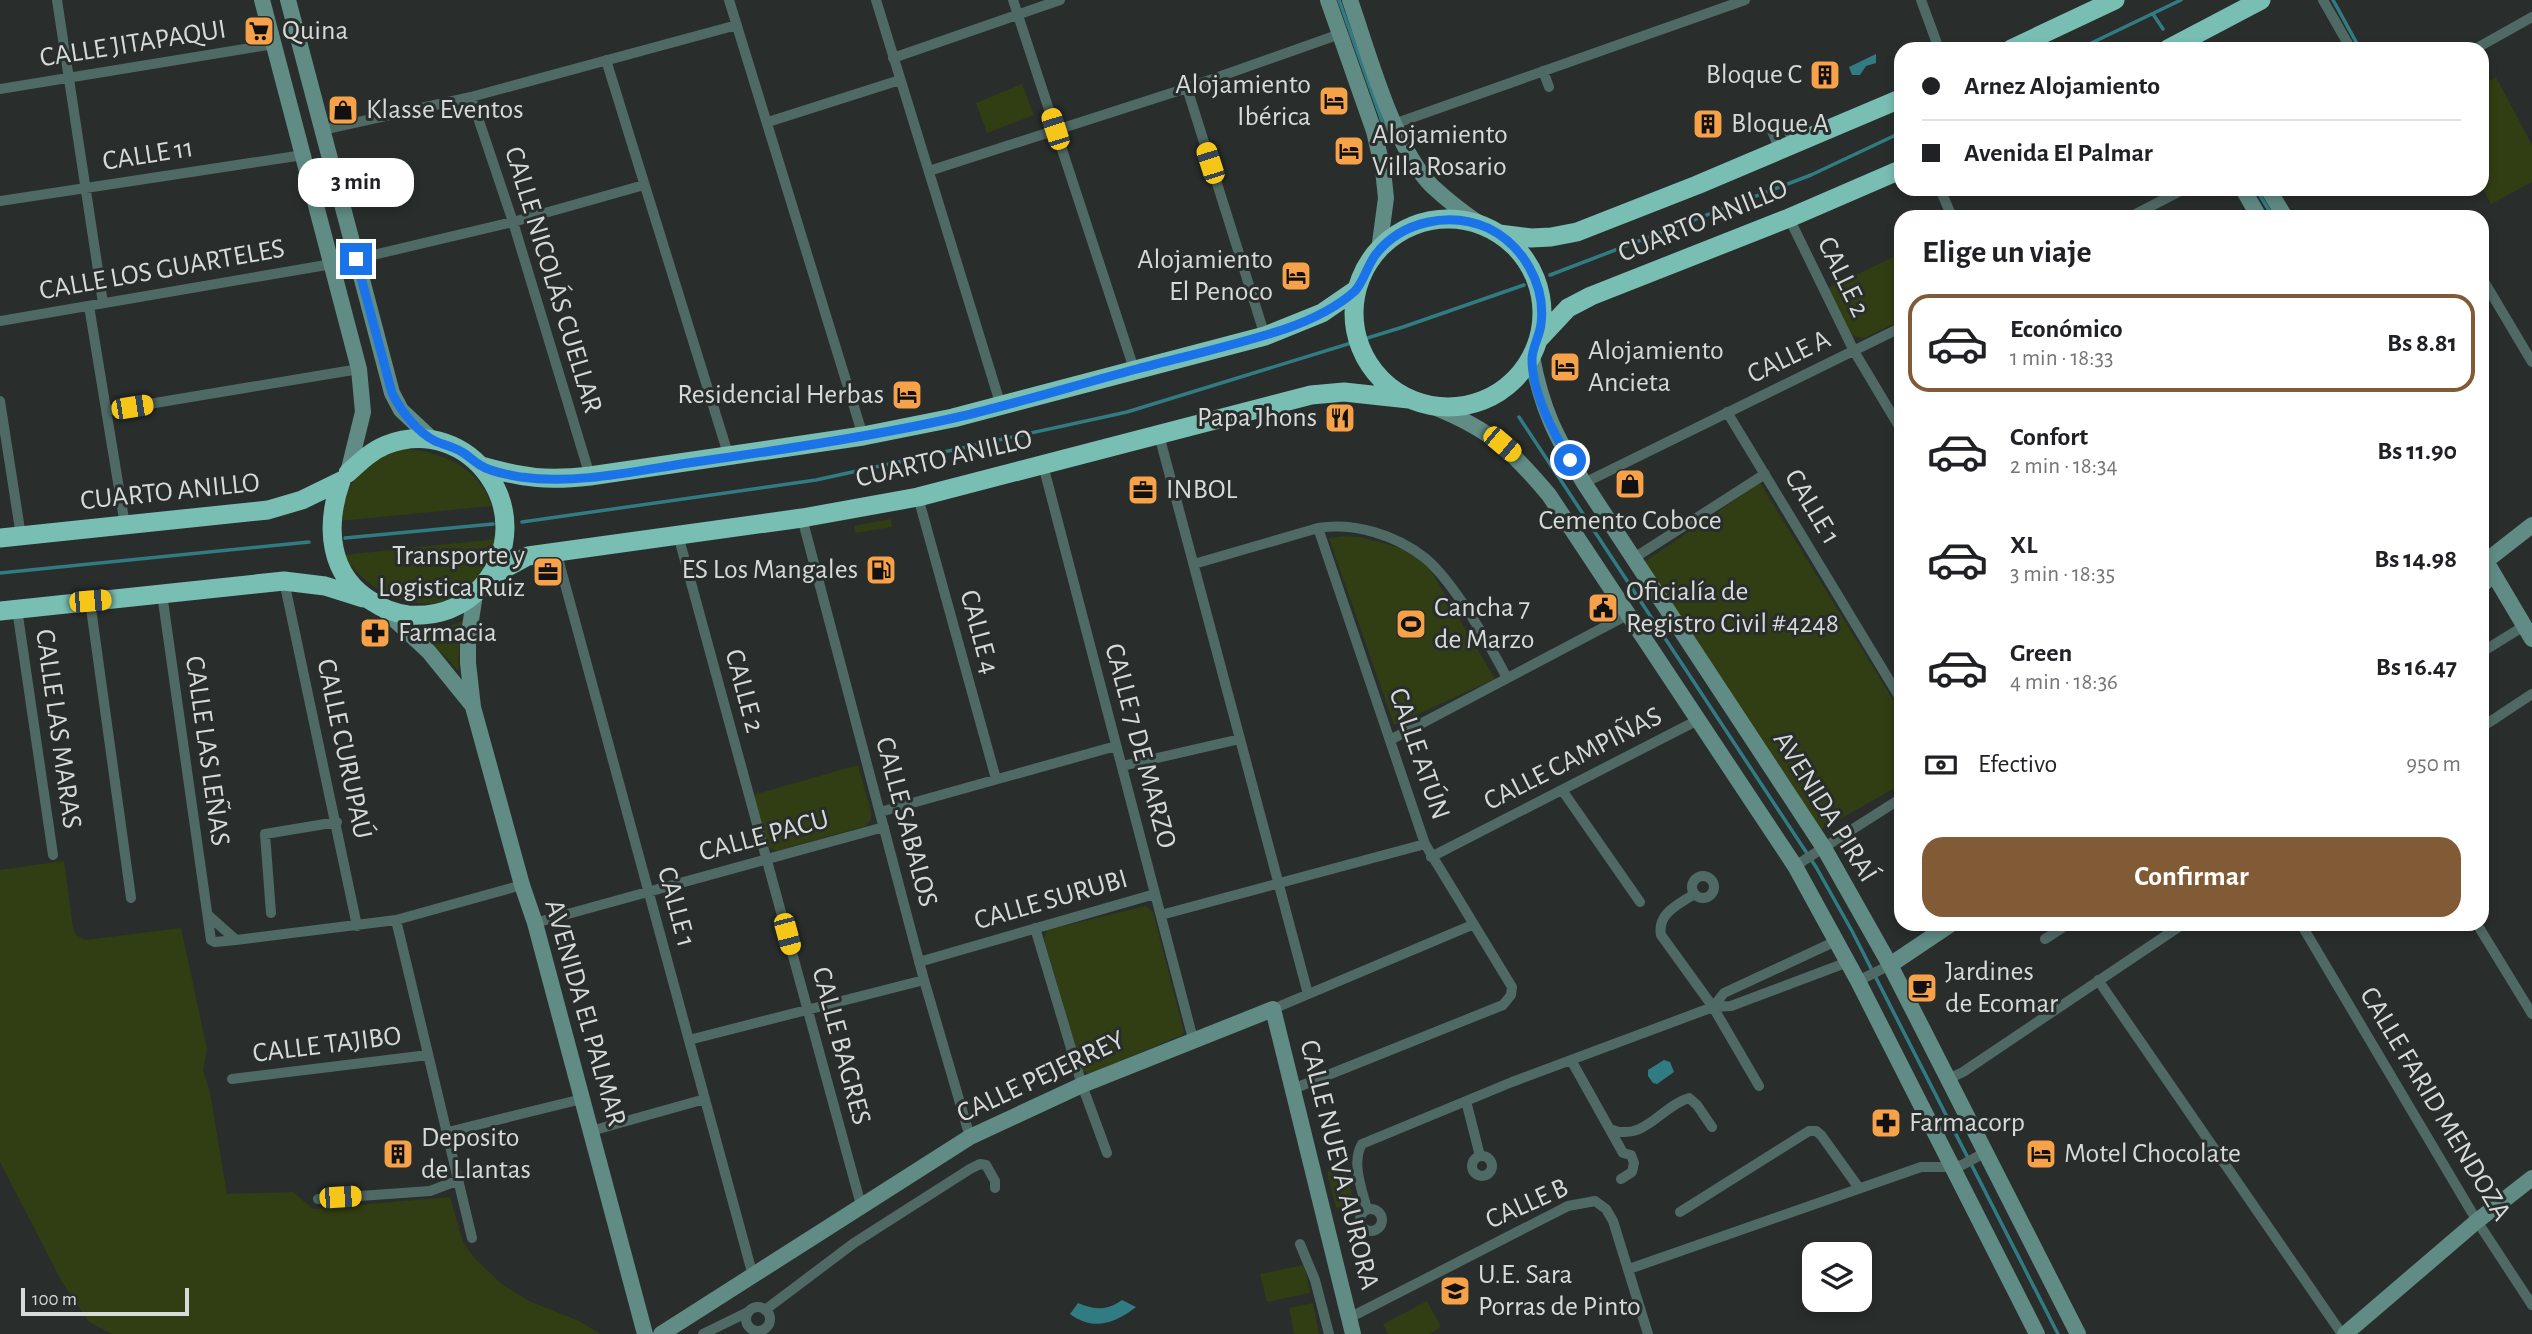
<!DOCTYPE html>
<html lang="es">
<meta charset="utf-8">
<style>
:root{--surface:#fff;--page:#f2f2f2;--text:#202124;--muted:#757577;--line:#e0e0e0;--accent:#815b35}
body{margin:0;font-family:"Alegreya Sans",sans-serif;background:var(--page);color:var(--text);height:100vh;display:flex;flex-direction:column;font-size:26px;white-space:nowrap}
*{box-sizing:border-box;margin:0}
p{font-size:23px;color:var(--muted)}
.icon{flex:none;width:38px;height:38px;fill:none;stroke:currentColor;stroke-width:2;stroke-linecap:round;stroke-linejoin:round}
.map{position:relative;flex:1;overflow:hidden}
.drawer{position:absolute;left:1894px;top:210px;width:595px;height:721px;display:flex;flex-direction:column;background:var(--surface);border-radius:21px;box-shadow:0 4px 10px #0003}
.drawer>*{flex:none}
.banner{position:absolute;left:1894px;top:42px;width:595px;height:154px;border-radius:21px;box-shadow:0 4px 10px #0003;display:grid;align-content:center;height:154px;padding:0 28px;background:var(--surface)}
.tools{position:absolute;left:1802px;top:1242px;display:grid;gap:14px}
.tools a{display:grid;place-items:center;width:70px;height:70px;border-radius:14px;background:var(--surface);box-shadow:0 4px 10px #0003;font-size:35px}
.scale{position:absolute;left:21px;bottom:18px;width:168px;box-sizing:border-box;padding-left:7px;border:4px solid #d6dad8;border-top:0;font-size:19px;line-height:24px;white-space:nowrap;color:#d6dad8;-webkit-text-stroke:5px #292e2c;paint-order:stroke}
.end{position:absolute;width:32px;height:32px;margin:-16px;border:9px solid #1a73e8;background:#fff;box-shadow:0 0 0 4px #fff}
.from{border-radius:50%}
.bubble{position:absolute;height:49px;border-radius:21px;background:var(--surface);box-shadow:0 4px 10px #0003;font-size:23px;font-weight:600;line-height:49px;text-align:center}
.car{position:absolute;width:21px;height:42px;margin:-21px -10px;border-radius:9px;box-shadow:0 0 5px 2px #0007;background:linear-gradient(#f5c518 24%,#345 0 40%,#f5c518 0 76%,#345 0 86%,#f5c518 0)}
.banner b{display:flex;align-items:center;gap:24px;height:66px;font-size:26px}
.banner b+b{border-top:2px solid var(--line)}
.banner i{width:18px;height:18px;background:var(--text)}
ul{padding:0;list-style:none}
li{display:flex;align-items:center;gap:21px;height:98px;margin:0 14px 10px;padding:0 14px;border:4px solid transparent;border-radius:21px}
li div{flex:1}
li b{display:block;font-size:26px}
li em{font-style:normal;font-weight:600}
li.selected{border-color:var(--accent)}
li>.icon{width:63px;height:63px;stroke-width:1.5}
h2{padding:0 28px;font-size:32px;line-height:84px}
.pay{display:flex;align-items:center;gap:18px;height:77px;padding:0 28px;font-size:26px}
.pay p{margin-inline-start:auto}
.button{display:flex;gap:14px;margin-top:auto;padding:14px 28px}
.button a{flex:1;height:80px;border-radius:21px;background:var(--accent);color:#fff;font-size:28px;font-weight:600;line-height:80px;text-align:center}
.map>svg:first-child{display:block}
.green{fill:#313d13}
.water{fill:#317c82}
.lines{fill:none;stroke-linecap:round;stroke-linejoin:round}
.stream{stroke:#317c82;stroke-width:3.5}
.street{stroke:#4f6a65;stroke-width:10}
.secondary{stroke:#608c85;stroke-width:16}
.highway{stroke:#78beb3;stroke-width:19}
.route{stroke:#1a73e8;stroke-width:9}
.labels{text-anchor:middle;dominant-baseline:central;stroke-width:6;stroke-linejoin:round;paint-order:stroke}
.poi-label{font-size:28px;fill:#d6dad8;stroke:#292e2c;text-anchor:start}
.street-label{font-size:28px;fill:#d6dad8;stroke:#292e2c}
</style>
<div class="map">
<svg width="2532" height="1334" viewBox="0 0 2532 1334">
<rect width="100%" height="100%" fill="#292e2c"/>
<path class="green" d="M2496,77l36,68v37l-41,22 -9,-17v-102z
M1022,84l12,31 -47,18 -11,-30z
M1900,254v67l-36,17 -12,-2 -26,-47z
M404,449c38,2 75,19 88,57l-152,15c6,-41 24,-60 64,-72z
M1760,483l140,228v74l-81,46 -175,-269z
M891,519l1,8 -37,6 -1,-7z
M1344,536l16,1 38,10 13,7 19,15 65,110 -101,46 -65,-187z
M496,539c0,11 -7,20 -12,30 -30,59 -112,35 -140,-14z
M468,619l-9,28 -1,24 -11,-13 -31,-28 26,-1z
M858,765l13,47v7l-5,7 -90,25 -7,-4 -16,-52z
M64,861l9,67 3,7 10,5 95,-12 26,121 -4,22 7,21 17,102 66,-2 20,17 137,-12 13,45 12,17 28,26 26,16 50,20 21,13h-488l-23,-12 -27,-40 -62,-120v-292z
M1146,906l7,6 31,120 -2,3 -93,39 -7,-4 -38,-131 3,-9z
M1345,1166l9,38 -18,4 -9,-37z
M1304,1265l6,28 -43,9 -7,-28z
M1427,1301l14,26 -12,7h-41l-5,-10z
M1313,1303l6,31h-25l-5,-26z"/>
<path class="water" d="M1876,54v9l-10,3 -6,9h-8l-3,-8z
M1664,1060l6,2 4,10 -17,12 -4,-1 -5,-7v-6z
M1122,1300l14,7c-22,17 -43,24 -66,7l8,-11c16,7 29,8 44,-3z"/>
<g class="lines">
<path class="stream" d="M1339,0l45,127
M2333,0l27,49
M2153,14l10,15
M2079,49l102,-49
M2256,189l17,28
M1550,275l261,-100 89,-42
M1519,417l297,450 36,64 206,403
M522,522l294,-42 311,-68 276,-85 121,-42
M345,538l148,-14
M0,573l309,-31"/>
<path class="street" d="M57,0l46,303
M729,0l134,436
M876,0l125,406
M1013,0l121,369
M1921,0l18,49
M2323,0l28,49
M2475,49l57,-32
M893,58l167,-58
M606,60l123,397
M1543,71l6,16
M1187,88l78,248
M0,89l274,-45
M471,97l42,125 77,254
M768,122l132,-42
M1786,125l8,19
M322,130l149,-33 266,-72
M1374,131l371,-131
M1772,131l8,19
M929,171l258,-83 153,-54
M1940,189l12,28
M0,201l303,-46
M2130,217l54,-28
M1789,218l65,133 46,77
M356,259l157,-37 131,-37
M2482,278l50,84
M89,306l36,219
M0,321l332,-57
M0,401l21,135
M107,411l252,-42
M1727,412l173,286
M1159,435l149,559
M1043,465l150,574
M1584,483l316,-155
M918,497l78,282
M802,518l122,462 46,157
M678,535l183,670
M556,551l197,725
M1634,558l131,-84
M1194,564l124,-36c36,-6 78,7 107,30 28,23 65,87 82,120
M284,581l73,345
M162,594l49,346 4,2 21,-2 160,-20 126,-35
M90,601l41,297
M17,609l36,246
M2482,652l42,-26
M2482,727l50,-33
M1390,740l239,-126
M1122,766l118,-27
M1562,790l78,112
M880,812l236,-66
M1431,857l267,-137
M1795,866l105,-67
M1692 887a11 11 0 1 1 22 0a11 11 0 1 1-22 0Z
M1694,894c-16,11 -37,19 -33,41l52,72 46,79
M271,913l-6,-79 72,-12
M208,915l28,25
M1161,915l264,-71
M396,920l76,318
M535,923l349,-96
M2301,924l176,297 55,84
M2477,924l55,90
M1035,928l47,157 25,68
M2045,939l23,-15
M919,962l236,-68
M2098,980l244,354
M1858,981l32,-16
M1713,1007l11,-14 112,-52
M1273,1009l199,-84
M689,1040l235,-60
M1571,1060l52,93 8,2 3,8 -2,9 -11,7
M232,1079l196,-24
M1948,1079l15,-7 220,-148
M1293,1089l210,-84 8,-10 1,-8 -87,-143 -107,-316
M1466,1101l14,55
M1610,1129c34,14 51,-23 79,-31l8,7 15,22
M591,1131l114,-32
M448,1132l134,-33
M1472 1166a10 10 0 1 1 20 0a10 10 0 1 1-20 0Z
M318,1199l112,-8 29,-11
M1360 1220a11 11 0 1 1 22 0a11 11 0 1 1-22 0Z
M1367,1209c-5,-19 -16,-47 -5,-65l150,-62 201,-75 18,-1 117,-44
M1680,1212l129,-81h7l5,4 38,53
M1300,1244l15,36 14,54
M1629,1269l292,-102h31l10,-2 24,-13
M746 1319a12 12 0 1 1 24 0a12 12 0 1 1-24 0Z
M765,1310l89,-67 116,-74 10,-5 6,1 9,16v7
M1349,1318l219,-112 27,-5 11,8 7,12 35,113
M703,1334l45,-22"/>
<path class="secondary" d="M262,0l97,369 4,43 -15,61
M288,0l104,393 9,17 33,31
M1328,0l46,131 9,39 3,28 -7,52
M1350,0c19,54 43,146 82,186 16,15 33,28 51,40
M2243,189l16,28
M2268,189l17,28
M1532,357c10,53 24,80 52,126l240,365 66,117 188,369
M1434,407c57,23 76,42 115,88l246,371 63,115 179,353
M2486,561l46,-36
M2490,568l42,71
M2482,585l7,-7 -1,-15
M475,594l-7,46v23l5,44 49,178 13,38 110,411
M383,609l46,43 43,53
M1890,965l61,-41
M661,1334l309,-197 112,-52 191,-76 80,325
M2345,1334l132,-113 55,-43"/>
<path class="highway" d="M2011,49l104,-49
M2168,49l93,-49
M1354 313a94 94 0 1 1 188 0a94 94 0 1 1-188 0Z
M1499,234l32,4 20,-1 26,-5 120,-47 203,-86
M1538,340l30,-32 23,-12 198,-78 111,-48
M481,466c43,12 65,15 109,10l273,-40 90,-18 312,-82 57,-23 35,-24
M341,481c-16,45 -13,95 32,121 10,7 22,11 35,13 29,2 56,-7 75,-30 60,-71 -13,-173 -97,-140 -15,6 -26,17 -38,28
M0,538l268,-28 34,-10 39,-19
M491,576l37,-20 274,-38 116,-21 393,-102 33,-3 65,7
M0,611l284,-30 41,5 38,12"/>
</g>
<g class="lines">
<path class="route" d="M356,259l36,134c9,18 25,39 43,48 9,4 19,6 27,11 7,4 11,9 18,13 10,7 29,10 41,12 57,8 118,-7 174,-15 87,-12 174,-25 259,-44 61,-14 122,-33 183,-49 49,-13 99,-24 148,-40 23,-8 51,-21 70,-38 8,-8 13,-27 21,-37 26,-33 74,-43 112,-26 35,17 58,57 53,96 -1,11 -9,24 -9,35 0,33 21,74 38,101"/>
</g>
<defs>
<g id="supermarket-square" transform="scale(1.575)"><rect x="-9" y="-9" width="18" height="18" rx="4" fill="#f7a149" stroke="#292e2c"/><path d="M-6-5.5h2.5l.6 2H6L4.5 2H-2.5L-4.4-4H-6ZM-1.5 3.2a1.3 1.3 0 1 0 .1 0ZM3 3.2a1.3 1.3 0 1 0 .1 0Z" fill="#111"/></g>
<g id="building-square" transform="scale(1.575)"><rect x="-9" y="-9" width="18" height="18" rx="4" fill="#f7a149" stroke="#292e2c"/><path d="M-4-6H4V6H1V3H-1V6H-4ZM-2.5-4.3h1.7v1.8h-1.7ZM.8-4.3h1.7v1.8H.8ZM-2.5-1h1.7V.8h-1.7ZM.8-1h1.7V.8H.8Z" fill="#111"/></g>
<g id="hotel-square" transform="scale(1.575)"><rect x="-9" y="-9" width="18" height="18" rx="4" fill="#f7a149" stroke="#292e2c"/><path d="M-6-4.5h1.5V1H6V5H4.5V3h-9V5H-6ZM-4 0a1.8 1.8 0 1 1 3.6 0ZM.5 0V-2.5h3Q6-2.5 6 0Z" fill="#111"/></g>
<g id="shop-square" transform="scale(1.575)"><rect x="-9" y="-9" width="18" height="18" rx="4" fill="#f7a149" stroke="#292e2c"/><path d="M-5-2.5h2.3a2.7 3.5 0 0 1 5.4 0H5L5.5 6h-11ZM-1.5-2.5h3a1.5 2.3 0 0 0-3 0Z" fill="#111"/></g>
<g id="restaurant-square" transform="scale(1.575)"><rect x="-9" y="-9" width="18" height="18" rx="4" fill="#f7a149" stroke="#292e2c"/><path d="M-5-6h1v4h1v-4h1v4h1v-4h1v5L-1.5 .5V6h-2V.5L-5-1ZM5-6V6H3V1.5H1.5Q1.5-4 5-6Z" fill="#111"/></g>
<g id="office-square" transform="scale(1.575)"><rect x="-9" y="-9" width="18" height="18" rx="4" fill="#f7a149" stroke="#292e2c"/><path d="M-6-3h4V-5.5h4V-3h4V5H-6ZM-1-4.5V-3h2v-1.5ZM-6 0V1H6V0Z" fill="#111"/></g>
<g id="fuel-square" transform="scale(1.575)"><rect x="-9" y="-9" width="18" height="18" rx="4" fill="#f7a149" stroke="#292e2c"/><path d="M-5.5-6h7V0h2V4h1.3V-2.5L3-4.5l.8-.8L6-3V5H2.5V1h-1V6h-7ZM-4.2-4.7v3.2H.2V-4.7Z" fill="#111"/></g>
<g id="civic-square" transform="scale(1.575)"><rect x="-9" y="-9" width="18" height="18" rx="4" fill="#f7a149" stroke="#292e2c"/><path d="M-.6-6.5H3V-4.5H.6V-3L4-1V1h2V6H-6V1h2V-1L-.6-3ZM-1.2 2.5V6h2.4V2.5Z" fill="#111"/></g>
<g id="stadium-square" transform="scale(1.575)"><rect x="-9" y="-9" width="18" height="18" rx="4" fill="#f7a149" stroke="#292e2c"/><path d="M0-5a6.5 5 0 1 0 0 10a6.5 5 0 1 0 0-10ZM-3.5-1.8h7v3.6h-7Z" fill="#111"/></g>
<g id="pharmacy-square" transform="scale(1.575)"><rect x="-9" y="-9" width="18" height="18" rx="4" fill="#f7a149" stroke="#292e2c"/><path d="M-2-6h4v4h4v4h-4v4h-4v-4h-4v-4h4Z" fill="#111"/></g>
<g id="cafe-square" transform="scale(1.575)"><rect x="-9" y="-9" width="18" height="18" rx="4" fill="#f7a149" stroke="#292e2c"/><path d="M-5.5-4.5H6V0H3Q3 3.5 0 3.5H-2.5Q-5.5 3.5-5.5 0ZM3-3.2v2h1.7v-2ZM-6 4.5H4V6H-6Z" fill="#111"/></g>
<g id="school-square" transform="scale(1.575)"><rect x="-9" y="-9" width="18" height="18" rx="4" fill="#f7a149" stroke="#292e2c"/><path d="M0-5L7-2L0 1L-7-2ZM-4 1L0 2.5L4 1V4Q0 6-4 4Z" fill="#111"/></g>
</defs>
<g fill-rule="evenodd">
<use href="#supermarket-square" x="259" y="31"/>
<use href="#building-square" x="1825" y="75"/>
<use href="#hotel-square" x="1334" y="101"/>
<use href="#shop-square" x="343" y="110"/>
<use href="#building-square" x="1708" y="124"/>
<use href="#hotel-square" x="1349" y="151"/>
<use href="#hotel-square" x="1296" y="276"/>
<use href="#hotel-square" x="1565" y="367"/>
<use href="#hotel-square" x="907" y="395"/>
<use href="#restaurant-square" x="1340" y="418"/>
<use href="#shop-square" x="1630" y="484"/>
<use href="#office-square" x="1143" y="490"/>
<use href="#fuel-square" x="881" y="570"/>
<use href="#office-square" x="548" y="572"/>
<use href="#civic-square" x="1603" y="608"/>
<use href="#stadium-square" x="1411" y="624"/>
<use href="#pharmacy-square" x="375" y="633"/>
<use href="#cafe-square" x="1922" y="988"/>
<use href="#pharmacy-square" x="1886" y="1123"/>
<use href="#building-square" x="398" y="1154"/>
<use href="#hotel-square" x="2041" y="1154"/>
<use href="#school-square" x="1455" y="1291"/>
</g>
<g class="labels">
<g class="poi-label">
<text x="282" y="31">Quina</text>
<text x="1802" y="75" text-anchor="end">Bloque C</text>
<text x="1311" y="85" text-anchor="end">Alojamiento<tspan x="1311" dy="32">Ibérica</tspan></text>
<text x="366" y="110">Klasse Eventos</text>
<text x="1731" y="124">Bloque A</text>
<text x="1372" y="135">Alojamiento<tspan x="1372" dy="32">Villa Rosario</tspan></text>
<text x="1273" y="260" text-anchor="end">Alojamiento<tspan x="1273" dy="32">El Penoco</tspan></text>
<text x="1588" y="351">Alojamiento<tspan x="1588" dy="32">Ancieta</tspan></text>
<text x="884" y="395" text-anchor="end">Residencial Herbas</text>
<text x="1317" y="418" text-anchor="end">Papa Jhons</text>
<text x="1166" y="490">INBOL</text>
<text x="1630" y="521" text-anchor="middle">Cemento Coboce</text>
<text x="525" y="556" text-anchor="end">Transporte y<tspan x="525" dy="32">Logistica Ruiz</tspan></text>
<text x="858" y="570" text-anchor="end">ES Los Mangales</text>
<text x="1626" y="592">Oficialía de<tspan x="1626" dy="32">Registro Civil #4248</tspan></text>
<text x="1434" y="608">Cancha 7<tspan x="1434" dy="32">de Marzo</tspan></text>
<text x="398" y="633">Farmacia</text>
<text x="1945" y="972">Jardines<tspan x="1945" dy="32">de Ecomar</tspan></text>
<text x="1909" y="1123">Farmacorp</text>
<text x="421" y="1138">Deposito<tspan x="421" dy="32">de Llantas</tspan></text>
<text x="2064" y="1154">Motel Chocolate</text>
<text x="1478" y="1275">U.E. Sara<tspan x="1478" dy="32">Porras de Pinto</tspan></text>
</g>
<g class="street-label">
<text transform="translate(133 44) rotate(-9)">CALLE JITAPAQUI</text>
<text transform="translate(148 155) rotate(-9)">CALLE 11</text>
<text transform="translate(1703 221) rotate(-22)">CUARTO ANILLO</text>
<text transform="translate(162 270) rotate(-10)">CALLE LOS GUARTELES</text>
<text transform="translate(1843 277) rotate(64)">CALLE 2</text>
<text transform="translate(553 280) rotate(73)">CALLE NICOLÁS CUELLAR</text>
<text transform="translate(1789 357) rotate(-26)">CALLE A</text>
<text transform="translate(944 459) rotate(-13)">CUARTO ANILLO</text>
<text transform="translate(170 492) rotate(-6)">CUARTO ANILLO</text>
<text transform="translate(1812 507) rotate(59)">CALLE 1</text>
<text transform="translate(979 632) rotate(75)">CALLE 4</text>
<text transform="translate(744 691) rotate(75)">CALLE 2</text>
<text transform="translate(58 729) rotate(82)">CALLE LAS MARAS</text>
<text transform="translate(1140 746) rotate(75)">CALLE 7 DE MARZO</text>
<text transform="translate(344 749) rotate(78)">CALLE CURUPAÚ</text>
<text transform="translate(207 751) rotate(82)">CALLE LAS LEÑAS</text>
<text transform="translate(1419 754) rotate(71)">CALLE ATÚN</text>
<text transform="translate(1573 759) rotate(-27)">CALLE CAMPIÑAS</text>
<text transform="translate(1825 807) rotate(58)">AVENIDA PIRAÍ</text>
<text transform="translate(906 822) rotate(75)">CALLE SABALOS</text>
<text transform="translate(764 836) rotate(-15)">CALLE PACU</text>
<text transform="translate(1051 900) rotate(-16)">CALLE SURUBI</text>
<text transform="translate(676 907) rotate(75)">CALLE 1</text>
<text transform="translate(585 1013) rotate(74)">AVENIDA EL PALMAR</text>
<text transform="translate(327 1045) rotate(-7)">CALLE TAJIBO</text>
<text transform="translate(841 1046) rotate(75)">CALLE BAGRES</text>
<text transform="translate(1041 1077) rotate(-25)">CALLE PEJERREY</text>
<text transform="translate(2435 1104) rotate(59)">CALLE FARID MENDOZA</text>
<text transform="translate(1339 1165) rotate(76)">CALLE NUEVA AURORA</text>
<text transform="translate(1527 1204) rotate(-24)">CALLE B</text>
</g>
</g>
</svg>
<div class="tools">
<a><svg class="icon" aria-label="layers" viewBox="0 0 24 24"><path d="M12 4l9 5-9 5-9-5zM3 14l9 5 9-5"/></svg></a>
</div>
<div class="scale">100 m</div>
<i class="end from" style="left:1570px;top:460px"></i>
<i class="end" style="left:356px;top:259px"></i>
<div class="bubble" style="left:298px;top:158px;width:116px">3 min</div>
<i class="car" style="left:1055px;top:129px;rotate:342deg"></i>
<i class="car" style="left:1210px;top:163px;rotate:342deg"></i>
<i class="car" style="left:132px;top:407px;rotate:81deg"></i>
<i class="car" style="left:1502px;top:444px;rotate:130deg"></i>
<i class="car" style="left:90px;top:601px;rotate:85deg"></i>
<i class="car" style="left:787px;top:934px;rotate:165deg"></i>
<i class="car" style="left:340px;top:1197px;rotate:86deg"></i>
<div class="banner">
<b><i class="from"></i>Arnez Alojamiento</b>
<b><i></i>Avenida El Palmar</b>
</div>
<section class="drawer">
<h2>Elige un viaje</h2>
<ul>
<li class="selected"><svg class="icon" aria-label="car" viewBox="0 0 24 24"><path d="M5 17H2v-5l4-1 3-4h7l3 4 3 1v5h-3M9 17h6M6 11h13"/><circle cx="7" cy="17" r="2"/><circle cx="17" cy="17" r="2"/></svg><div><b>Económico</b><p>1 min · 18:33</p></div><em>Bs 8.81</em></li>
<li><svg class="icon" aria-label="car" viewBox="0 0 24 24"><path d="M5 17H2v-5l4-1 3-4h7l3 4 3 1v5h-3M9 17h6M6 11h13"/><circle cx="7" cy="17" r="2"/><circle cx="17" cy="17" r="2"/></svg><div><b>Confort</b><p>2 min · 18:34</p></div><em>Bs 11.90</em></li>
<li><svg class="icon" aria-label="car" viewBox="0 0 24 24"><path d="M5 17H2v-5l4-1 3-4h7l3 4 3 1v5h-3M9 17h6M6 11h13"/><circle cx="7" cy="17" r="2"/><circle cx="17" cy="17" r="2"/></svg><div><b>XL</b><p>3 min · 18:35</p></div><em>Bs 14.98</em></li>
<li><svg class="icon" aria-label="car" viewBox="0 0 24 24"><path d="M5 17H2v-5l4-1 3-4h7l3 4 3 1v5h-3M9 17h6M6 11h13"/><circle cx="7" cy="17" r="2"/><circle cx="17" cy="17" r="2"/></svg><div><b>Green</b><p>4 min · 18:36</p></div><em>Bs 16.47</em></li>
</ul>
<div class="pay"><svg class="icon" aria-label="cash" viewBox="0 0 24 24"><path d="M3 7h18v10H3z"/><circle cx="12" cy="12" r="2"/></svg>Efectivo<p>950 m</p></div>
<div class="button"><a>Confirmar</a></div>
</section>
</div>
